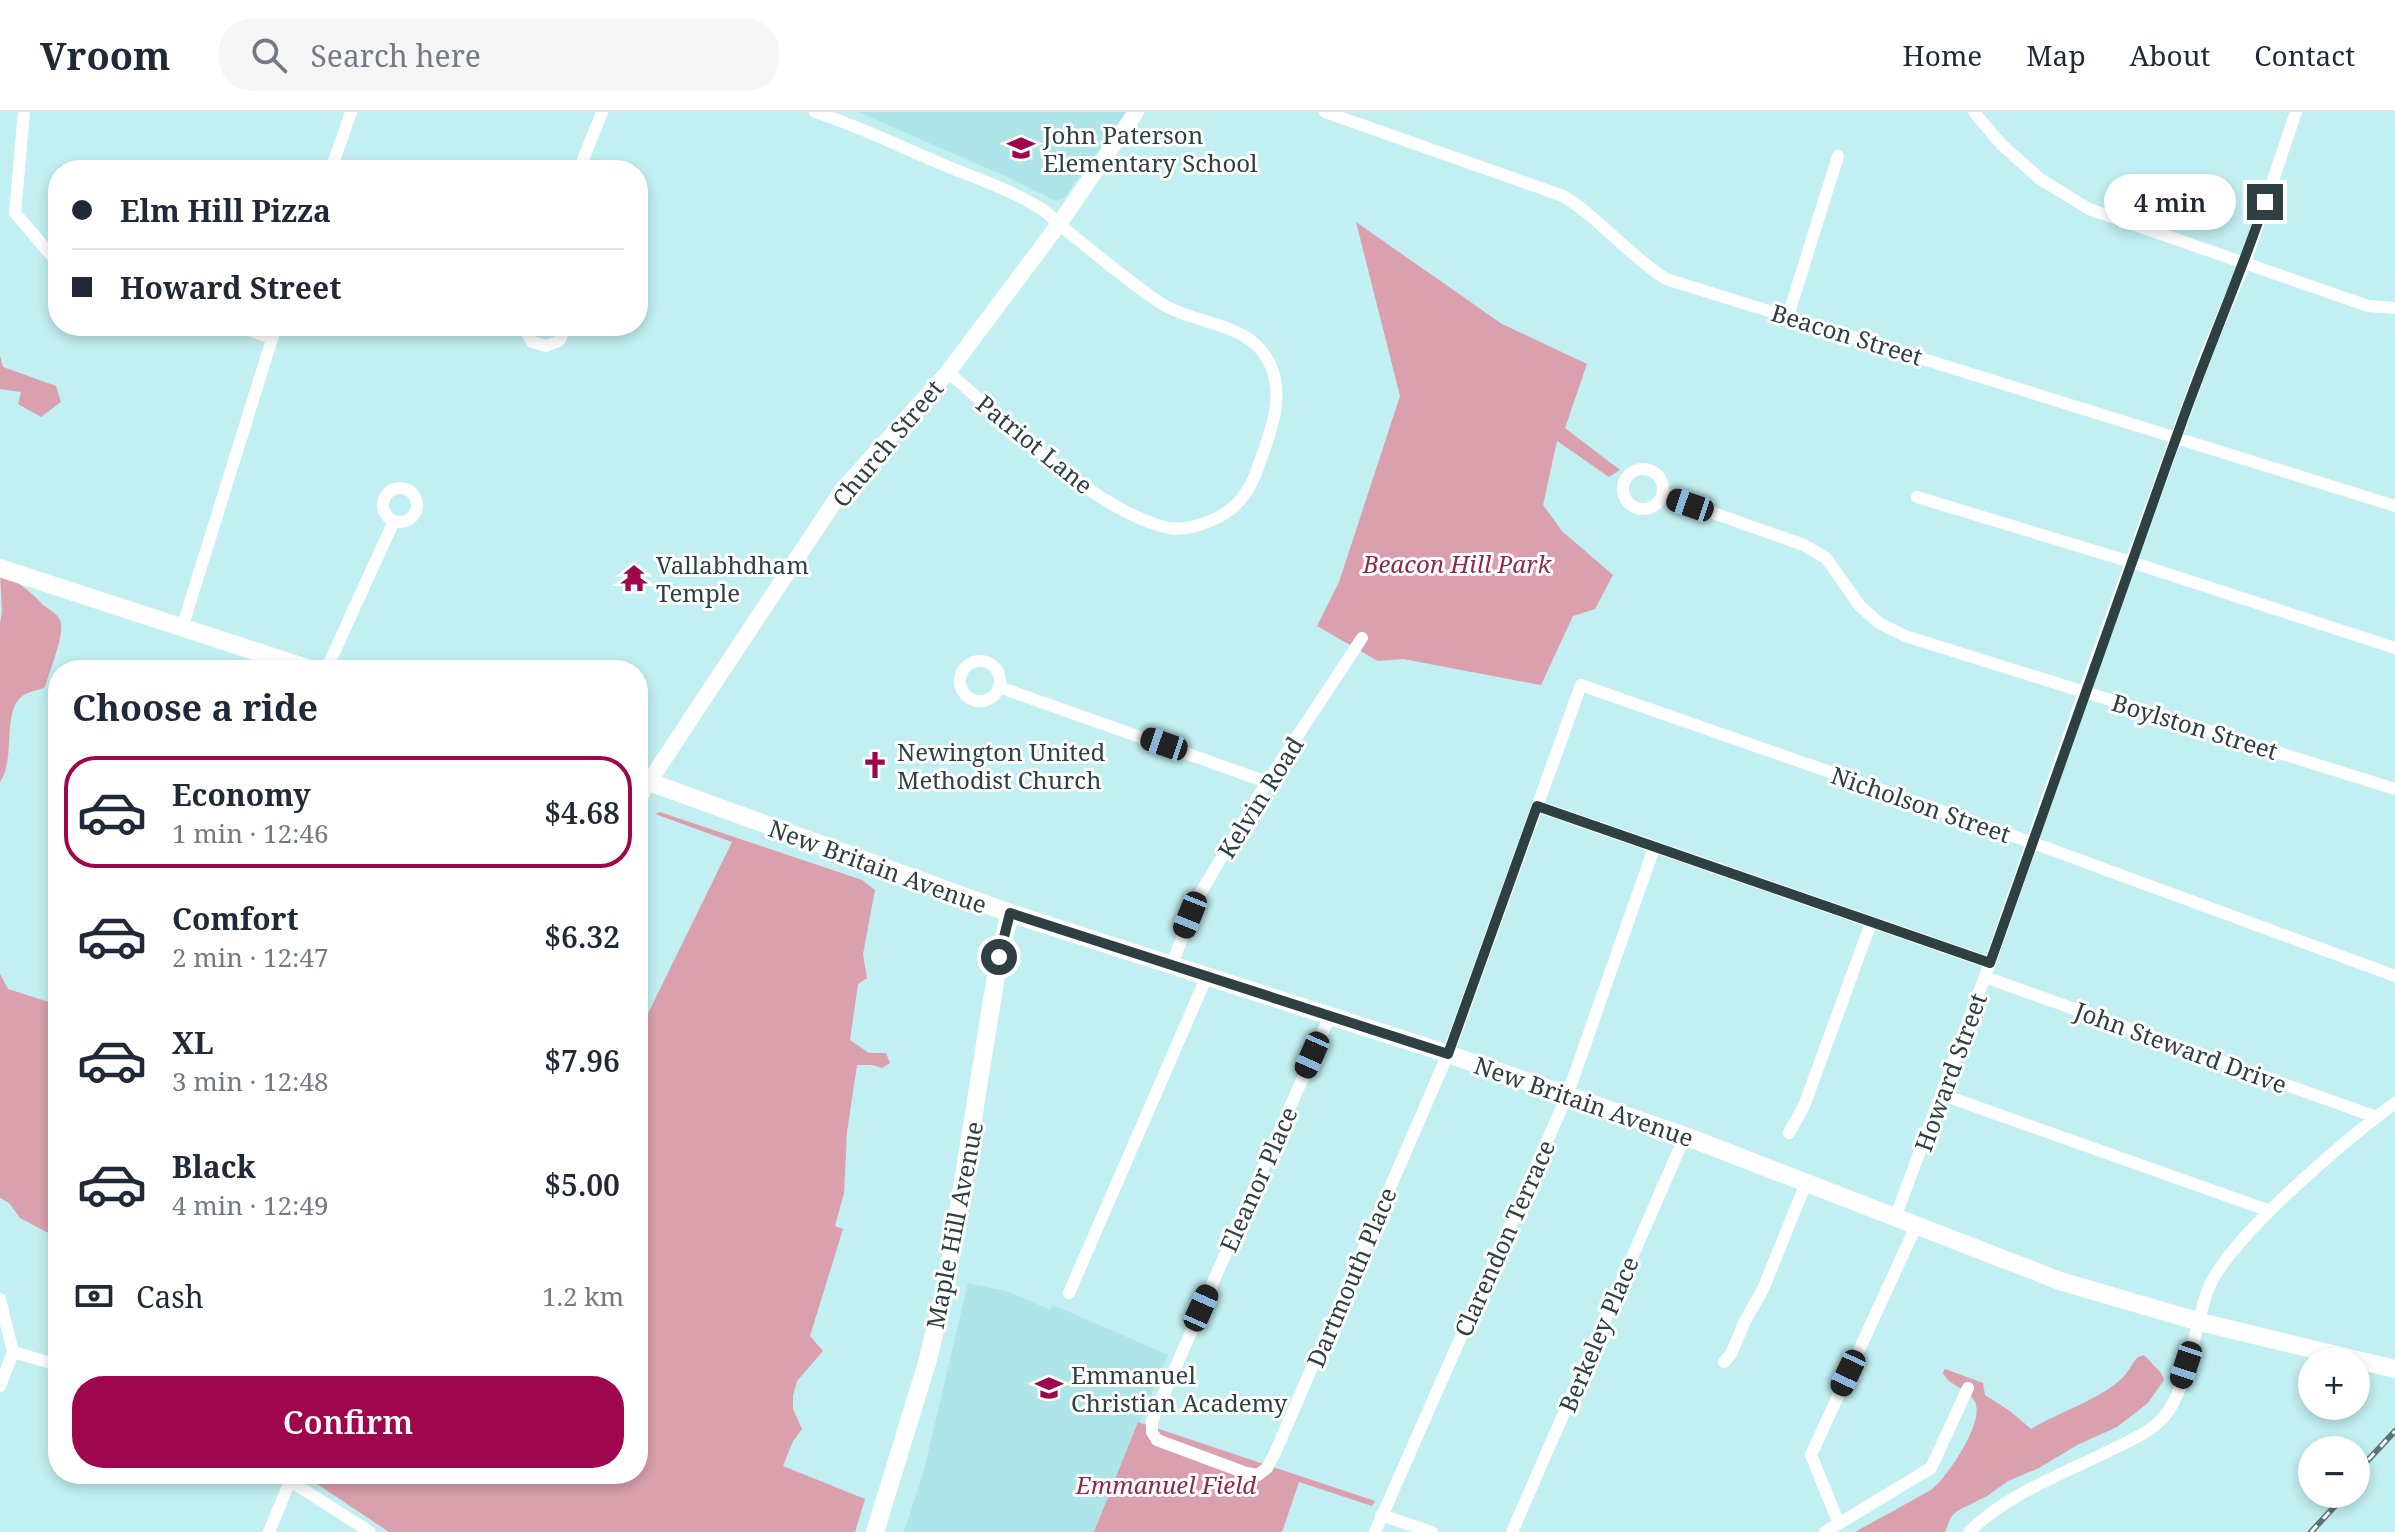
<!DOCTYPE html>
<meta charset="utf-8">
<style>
:root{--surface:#fff;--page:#f6f6f7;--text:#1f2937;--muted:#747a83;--line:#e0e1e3;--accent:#9f064d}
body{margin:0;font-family:"Noto Serif",serif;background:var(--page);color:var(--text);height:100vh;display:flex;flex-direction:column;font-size:30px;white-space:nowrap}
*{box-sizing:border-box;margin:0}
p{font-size:26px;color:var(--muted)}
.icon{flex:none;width:44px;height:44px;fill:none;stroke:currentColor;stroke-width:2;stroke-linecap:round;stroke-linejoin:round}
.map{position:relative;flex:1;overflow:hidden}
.drawer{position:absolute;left:48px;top:548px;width:600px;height:824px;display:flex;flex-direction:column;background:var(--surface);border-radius:32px;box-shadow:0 4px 12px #0003}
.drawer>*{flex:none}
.guide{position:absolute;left:48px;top:48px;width:600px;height:176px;border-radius:32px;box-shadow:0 4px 12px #0003;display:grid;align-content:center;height:176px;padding:0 24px;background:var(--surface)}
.tools{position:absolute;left:2298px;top:1236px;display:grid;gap:16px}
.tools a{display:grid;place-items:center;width:72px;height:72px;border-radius:50%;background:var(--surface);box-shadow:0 4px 12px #0003;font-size:40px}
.end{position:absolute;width:36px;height:36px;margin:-18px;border:10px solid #2e4041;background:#fff;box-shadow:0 0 0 4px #fff}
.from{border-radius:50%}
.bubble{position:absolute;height:56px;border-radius:28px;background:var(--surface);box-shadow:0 4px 12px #0003;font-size:26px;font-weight:600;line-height:56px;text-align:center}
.car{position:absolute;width:24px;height:48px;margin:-24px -12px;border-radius:10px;box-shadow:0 0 6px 2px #0007;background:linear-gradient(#222 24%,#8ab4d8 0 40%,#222 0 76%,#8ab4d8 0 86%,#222 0)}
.guide b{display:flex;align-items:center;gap:28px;height:76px;font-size:30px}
.guide b+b{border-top:2px solid var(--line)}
.guide i{width:20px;height:20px;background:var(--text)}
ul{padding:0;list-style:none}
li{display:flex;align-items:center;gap:24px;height:112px;margin:0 16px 12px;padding:0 8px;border:4px solid transparent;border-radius:32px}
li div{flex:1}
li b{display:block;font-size:30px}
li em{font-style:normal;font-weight:600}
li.current{border-color:var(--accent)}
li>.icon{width:72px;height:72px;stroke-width:1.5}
h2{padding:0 24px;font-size:36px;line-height:96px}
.pay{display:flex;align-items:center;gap:20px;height:88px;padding:0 24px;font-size:30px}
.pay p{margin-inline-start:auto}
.action{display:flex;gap:16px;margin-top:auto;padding:16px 24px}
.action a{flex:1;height:92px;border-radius:32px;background:var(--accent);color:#fff;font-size:32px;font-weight:600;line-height:92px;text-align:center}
header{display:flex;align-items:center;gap:48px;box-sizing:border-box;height:112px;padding:0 40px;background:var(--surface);border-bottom:2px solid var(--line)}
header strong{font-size:38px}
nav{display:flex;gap:44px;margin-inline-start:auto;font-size:28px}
.search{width:560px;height:72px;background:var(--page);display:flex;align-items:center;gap:20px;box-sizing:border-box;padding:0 28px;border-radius:32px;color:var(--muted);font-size:30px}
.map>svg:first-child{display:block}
.built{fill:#aee5e8}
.green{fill:#daa0ae}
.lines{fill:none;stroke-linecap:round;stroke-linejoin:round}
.minor{stroke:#fff;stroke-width:12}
.tertiary{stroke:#fff;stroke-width:16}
.secondary{stroke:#fff;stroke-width:18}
.rail-casing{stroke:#5b7576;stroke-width:6}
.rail{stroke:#fff;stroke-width:3;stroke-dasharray:9;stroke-linecap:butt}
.route{stroke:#2e4041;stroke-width:10}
.labels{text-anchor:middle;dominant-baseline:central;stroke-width:6;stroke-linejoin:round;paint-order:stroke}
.poi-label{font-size:24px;fill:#2e4041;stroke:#fff;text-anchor:start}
.street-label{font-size:24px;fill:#2e4041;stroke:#fff}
.park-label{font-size:24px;font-style:italic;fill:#8e294d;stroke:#fff}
</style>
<header>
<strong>Vroom</strong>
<div class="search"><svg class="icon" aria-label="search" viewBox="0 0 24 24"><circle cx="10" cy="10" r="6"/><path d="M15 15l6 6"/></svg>Search here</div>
<nav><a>Home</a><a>Map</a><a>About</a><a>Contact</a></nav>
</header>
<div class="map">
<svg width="2395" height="1420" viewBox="0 0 2395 1420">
<rect width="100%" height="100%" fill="#c2eff1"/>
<path class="built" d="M858,0h269l-63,86 -8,3 -51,-25z
M968,1171l41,9 41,18 3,-5 115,50 -74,177h-190l20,-62z"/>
<path class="green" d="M1356,110l146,102 85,40 -22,64 55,42 -11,7 -52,-36 -14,64 19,26 51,44 -18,34 -22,7 -32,69 -138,-26 -25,2 -61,-35 22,-44 61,-186z
M0,244l3,11 53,19 5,16 -20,15 -23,-13 3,-12 -21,-3z
M0,462c18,8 28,15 41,29 6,6 15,9 19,17 6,13 -11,52 -15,67 -7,4 -17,4 -24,10 -19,17 -5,62 -21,85v-158l2,-13z
M660,700l202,68 13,10 -12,64 4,24 -9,6 -8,56 19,13h17l4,10 -8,5 -10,-3h-15l-10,67 -3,61 -9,33 8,3 -33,107 13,15 -26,30 -4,15v13l9,20 -9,12 -10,25 82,33 -10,33h-466l-87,-58h336v-440l94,-192 -77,-28z
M0,862l8,15 50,16v233l-38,-20 -11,-15 -9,-5z
M2144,1243l17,18 3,7 -16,23 -31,24 -40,18 -38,23 -31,13 -21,15 -30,15 -6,6 -6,15h-90l76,-42c16,-12 54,-68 44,-88 -8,-16 -26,-15 -32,-29l2,-4 38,14 2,12 25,16 21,18c28,-17 63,-27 88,-48 9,-7 12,-17 19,-24z
M1138,1310l237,79 -3,5 -73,-24 -17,50h-188z"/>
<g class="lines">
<path class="minor" d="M24,0l-9,101 43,50
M815,0c44,14 86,35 129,53 31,13 71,26 99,45 7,5 12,11 18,16 33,26 66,55 101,78 34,21 89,18 108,60 16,35 -1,72 -13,106 -8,23 -23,42 -47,51 -12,5 -28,9 -41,7 -72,-15 -165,-108 -221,-156
M1325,0l238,84c38,23 65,59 103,83l729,227
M1974,0l27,32 39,35 49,30 279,97 27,2
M331,58l20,-58
M579,58l23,-58
M1788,204l50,-160
M238,214l33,12
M523,214l9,16 14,4 13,-5 7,-15
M1623 377a20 20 0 1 1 40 0a20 20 0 1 1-40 0Z
M383 393a17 17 0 1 1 34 0a17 17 0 1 1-34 0Z
M1662,383l142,50 22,13 34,48 19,17 26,13 490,153
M1917,385l214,65 264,86
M182,516l94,-302
M960 569a20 20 0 1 1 40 0a20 20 0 1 1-40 0Z
M326,558l68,-149
M999,575l268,95
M1537,694l453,157
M638,696l11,-26
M1172,852l26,-67 69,-115 95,-144
M1985,865l391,140
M1330,904l-178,405v11l5,8 89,33 12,2 9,-7 7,-13 174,-401 133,-369 452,158 362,133
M1943,983l327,116
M1789,1021l15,-27 67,-183
M1895,1106l95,-255 94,-271 123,-340 38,-89 51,-151
M1069,1181l138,-317
M0,1187l13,53
M13,1240l45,13
M1724,1250l7,-8 14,-33 18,-32 43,-106
M0,1274l13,-34
M279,1362l91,58
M1381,1403l51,17
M1839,1412l-28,-69 105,-229
M269,1420l21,-51
M1375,1420l192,-436 87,-248
M1512,1420l173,-396
M1825,1420l106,-64 37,-80
M1969,1420c36,-37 96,-59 142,-82 18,-9 38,-17 52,-32 24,-26 32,-92 44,-126 18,-52 141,-154 188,-189"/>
<path class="tertiary" d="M649,670l193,-292 106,-118 111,-148 77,-112"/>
<path class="secondary" d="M0,456l313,102
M638,666l372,135 426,137 249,86 375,145 140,41 195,47
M875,1420l52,-169 20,-82 52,-324 11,-44"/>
<g class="rail-casing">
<path id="rail" d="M2356,1361l39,-42
M2311,1420l35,-38"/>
</g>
<use href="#rail" class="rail"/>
</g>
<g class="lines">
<path class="route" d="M999,845l11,-44 438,141 89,-248 453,157c64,-178 125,-356 189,-533 27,-77 60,-151 86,-228"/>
</g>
<defs>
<g id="school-bare" transform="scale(2.16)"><path d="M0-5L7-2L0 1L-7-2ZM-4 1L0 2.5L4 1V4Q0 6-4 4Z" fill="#9f064d" stroke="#fff" stroke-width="2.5" paint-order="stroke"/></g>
<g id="temple-bare" transform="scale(2.16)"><path d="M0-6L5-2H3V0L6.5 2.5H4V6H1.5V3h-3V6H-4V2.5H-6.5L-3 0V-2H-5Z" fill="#9f064d" stroke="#fff" stroke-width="2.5" paint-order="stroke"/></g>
<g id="church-bare" transform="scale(2.16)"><path d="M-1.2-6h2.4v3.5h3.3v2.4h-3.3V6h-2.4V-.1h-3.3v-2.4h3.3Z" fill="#9f064d" stroke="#fff" stroke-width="2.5" paint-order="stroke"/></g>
</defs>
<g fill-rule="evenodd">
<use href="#school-bare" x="1021" y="36"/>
<use href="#temple-bare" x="634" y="466"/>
<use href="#church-bare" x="875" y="653"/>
<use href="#school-bare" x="1049" y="1276"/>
</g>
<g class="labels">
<g class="poi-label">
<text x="1043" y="22">John Paterson<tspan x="1043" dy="28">Elementary School</tspan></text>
<text x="656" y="452">Vallabhdham<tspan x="656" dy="28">Temple</tspan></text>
<text x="897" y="639">Newington United<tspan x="897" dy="28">Methodist Church</tspan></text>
<text x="1071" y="1262">Emmanuel<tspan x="1071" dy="28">Christian Academy</tspan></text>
</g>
<g class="street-label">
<text transform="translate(1847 222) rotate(17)">Beacon Street</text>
<text transform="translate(887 331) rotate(-50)">Church Street</text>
<text transform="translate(1035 332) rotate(39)">Patriot Lane</text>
<text transform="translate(2195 614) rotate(17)">Boylston Street</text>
<text transform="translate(1260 685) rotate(-58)">Kelvin Road</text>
<text transform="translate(1921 692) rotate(19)">Nicholson Street</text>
<text transform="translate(878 754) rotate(20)">New Britain Avenue</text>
<text transform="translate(2181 935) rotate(20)">John Steward Drive</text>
<text transform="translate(1950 960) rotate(-70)">Howard Street</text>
<text transform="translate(1584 989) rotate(19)">New Britain Avenue</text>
<text transform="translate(1258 1067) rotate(-66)">Eleanor Place</text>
<text transform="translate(954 1113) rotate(-79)">Maple Hill Avenue</text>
<text transform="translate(1504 1126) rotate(-66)">Clarendon Terrace</text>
<text transform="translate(1351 1165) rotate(-67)">Dartmouth Place</text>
<text transform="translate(1598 1222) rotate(-67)">Berkeley Place</text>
</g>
<g class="park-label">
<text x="1457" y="451">Beacon Hill Park</text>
<text x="1166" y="1372">Emmanuel Field</text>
</g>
</g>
</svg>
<div class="tools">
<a>+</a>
<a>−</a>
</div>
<i class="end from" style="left:999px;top:845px"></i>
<i class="end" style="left:2265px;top:90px"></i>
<div class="bubble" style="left:2104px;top:62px;width:132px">4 min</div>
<i class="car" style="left:1690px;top:393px;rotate:289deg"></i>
<i class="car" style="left:1164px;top:632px;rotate:289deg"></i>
<i class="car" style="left:1190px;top:803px;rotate:202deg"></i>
<i class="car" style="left:1312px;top:943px;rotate:204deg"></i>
<i class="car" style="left:1201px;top:1196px;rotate:24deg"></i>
<i class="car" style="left:2186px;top:1253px;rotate:198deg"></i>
<i class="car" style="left:1848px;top:1261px;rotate:205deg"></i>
<div class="guide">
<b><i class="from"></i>Elm Hill Pizza</b>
<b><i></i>Howard Street</b>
</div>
<section class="drawer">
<h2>Choose a ride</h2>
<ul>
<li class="current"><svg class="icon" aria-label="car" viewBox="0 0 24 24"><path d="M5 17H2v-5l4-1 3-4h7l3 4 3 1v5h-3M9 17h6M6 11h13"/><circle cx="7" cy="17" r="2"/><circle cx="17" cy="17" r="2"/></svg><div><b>Economy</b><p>1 min · 12:46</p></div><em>$4.68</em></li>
<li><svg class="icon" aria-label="car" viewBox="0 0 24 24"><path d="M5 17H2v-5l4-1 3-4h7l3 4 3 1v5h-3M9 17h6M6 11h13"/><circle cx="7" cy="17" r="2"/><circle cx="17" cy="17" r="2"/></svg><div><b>Comfort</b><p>2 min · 12:47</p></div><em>$6.32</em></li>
<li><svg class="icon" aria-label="car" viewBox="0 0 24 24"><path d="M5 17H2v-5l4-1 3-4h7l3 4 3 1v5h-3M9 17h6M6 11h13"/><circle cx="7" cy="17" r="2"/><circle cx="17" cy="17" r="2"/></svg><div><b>XL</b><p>3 min · 12:48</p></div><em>$7.96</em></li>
<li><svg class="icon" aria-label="car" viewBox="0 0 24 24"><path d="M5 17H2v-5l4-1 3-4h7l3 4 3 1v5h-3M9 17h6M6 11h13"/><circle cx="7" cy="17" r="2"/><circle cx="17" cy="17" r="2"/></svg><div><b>Black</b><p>4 min · 12:49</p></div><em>$5.00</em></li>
</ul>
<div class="pay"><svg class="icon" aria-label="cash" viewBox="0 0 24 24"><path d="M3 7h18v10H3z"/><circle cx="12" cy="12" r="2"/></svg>Cash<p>1.2 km</p></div>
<div class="action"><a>Confirm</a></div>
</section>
</div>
